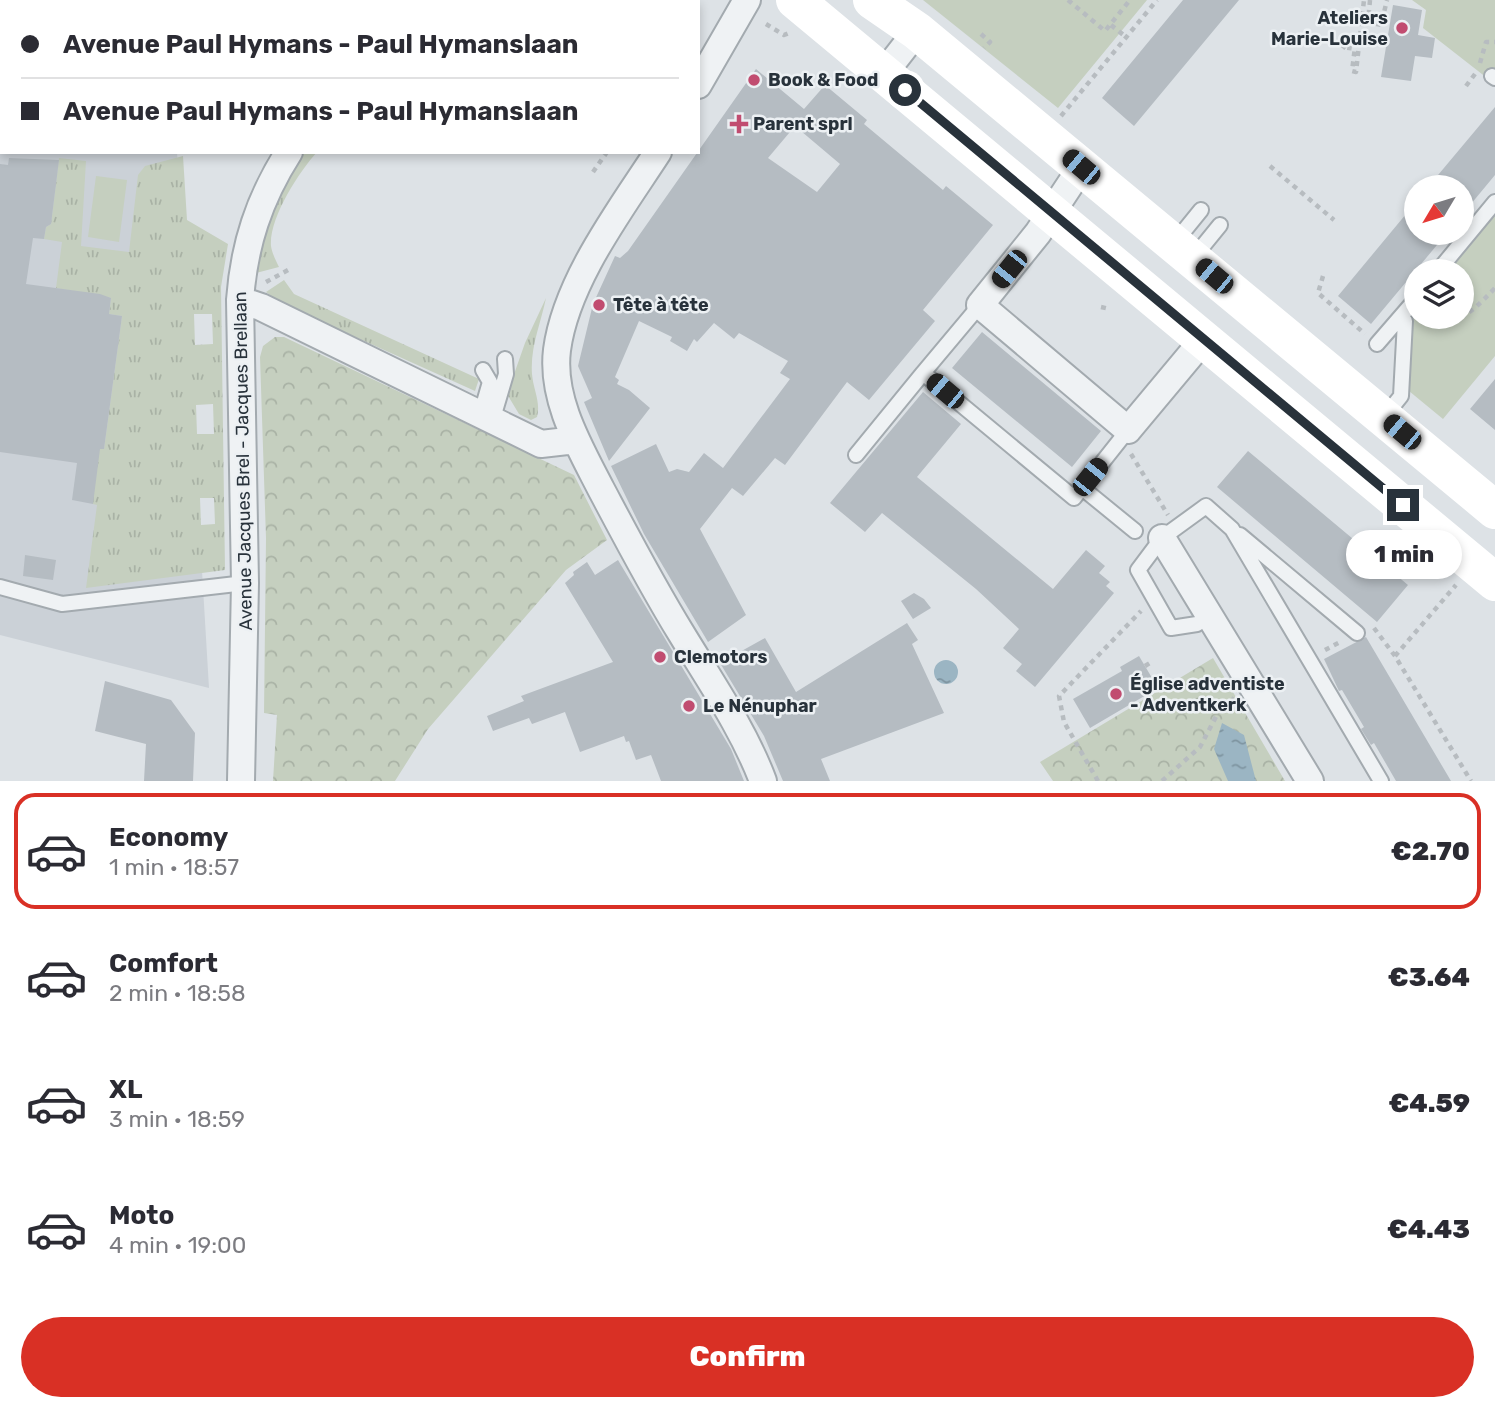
<!DOCTYPE html>
<meta charset="utf-8">
<style>
:root{--surface:#fff;--page:#f2f2f3;--text:#2b2b33;--muted:#7c7c81;--line:#e1e1e2;--accent:#d93025}
body{margin:0;font-family:Rubik,sans-serif;background:var(--page);color:var(--text);height:100vh;display:flex;flex-direction:column;font-size:26px;white-space:nowrap}
*{box-sizing:border-box;margin:0}
p{font-size:23px;color:var(--muted)}
.icon{flex:none;width:38px;height:38px;fill:none;stroke:currentColor;stroke-width:2;stroke-linecap:round;stroke-linejoin:round}
.map{position:relative;height:781px;overflow:hidden}
.details{display:flex;flex-direction:column;background:var(--surface);flex:1}
.details>*{flex:none}
.guide{position:absolute;left:0px;top:0px;width:700px;height:154px;box-shadow:0 4px 10px #0003;display:grid;align-content:center;height:154px;padding:0 21px;background:var(--surface)}
.needle{width:46px;rotate:232deg}
.buttons{position:absolute;left:1404px;top:175px;display:grid;gap:14px}
.buttons a{display:grid;place-items:center;width:70px;height:70px;border-radius:50%;background:var(--surface);box-shadow:0 4px 10px #0003;font-size:35px}
.end{position:absolute;width:32px;height:32px;margin:-16px;border:9px solid #28323b;background:#fff;box-shadow:0 0 0 4px #fff}
.from{border-radius:50%}
.bubble{position:absolute;height:49px;border-radius:24px;background:var(--surface);box-shadow:0 4px 10px #0003;font-size:23px;font-weight:800;line-height:49px;text-align:center}
.car{position:absolute;width:21px;height:42px;margin:-21px -10px;border-radius:9px;box-shadow:0 0 5px 2px #0007;background:linear-gradient(#222 24%,#8ab4d8 0 40%,#222 0 76%,#8ab4d8 0 86%,#222 0)}
.guide b{display:flex;align-items:center;gap:24px;height:66px;font-size:26px}
.guide b+b{border-top:2px solid var(--line)}
.guide i{width:18px;height:18px;background:var(--text)}
ul{padding:12px 0 0;list-style:none}
li{display:flex;align-items:center;gap:21px;height:116px;margin:0 14px 10px;padding:0 7px;border:4px solid transparent;border-radius:21px}
li div{flex:1}
li b{display:block;font-size:26px}
li em{font-style:normal;font-weight:800}
li.active{border-color:var(--accent)}
li>.icon{width:63px;height:63px;stroke-width:1.5}
.primary-button{display:flex;gap:14px;margin-top:auto;padding:14px 21px}
.primary-button a{flex:1;height:80px;border-radius:42px;background:var(--accent);color:#fff;font-size:28px;font-weight:800;line-height:80px;text-align:center}
.map>svg:first-child{display:block}
.built{fill:#cbd1d7}
.grass{fill:url(#grass-tufts);fill-rule:evenodd}
.forest{fill:url(#forest-crowns)}
.green{fill:#c5cfbf}
.water{fill:url(#water-ripples)}
.building{fill:#b5bcc2;fill-rule:evenodd}
.lines{fill:none;stroke-linecap:round;stroke-linejoin:round}
.lane-casing{stroke:#a3aaaf;stroke-width:18}
.street-casing{stroke:#a3aaaf;stroke-width:30}
.path{stroke:#b7bcc0;stroke-width:4.5;stroke-dasharray:5 5;stroke-linecap:butt}
.lane{stroke:#eff2f4;stroke-width:14}
.street{stroke:#eff2f4;stroke-width:26}
.secondary{stroke:#fff;stroke-width:38}
.route{stroke:#28323b;stroke-width:9}
.poi-dot{fill:#c14c70;stroke:#ecf0f3;stroke-width:2.5}
.labels{text-anchor:middle;dominant-baseline:central;stroke-width:5;stroke-linejoin:round;paint-order:stroke}
.poi-label{font-size:18px;font-weight:bold;fill:#28323b;stroke:#ecf0f3;text-anchor:start}
.street-label{font-size:18px;fill:#28323b;stroke:#ecf0f3}
</style>
<div class="map">
<svg width="1495" height="781" viewBox="0 0 1495 781">
<defs>
<pattern id="grass-tufts" width="24" height="20" patternUnits="userSpaceOnUse" patternTransform="scale(1.75)"><rect width="24" height="20" fill="#c5cfbf"/><path d="M3 7l-1-3M5 7V3M7 7l1-3M15 17l-1-3M17 17v-4M19 17l1-3" fill="none" stroke="#a9b2a5"/></pattern>
<pattern id="forest-crowns" width="20" height="18" patternUnits="userSpaceOnUse" patternTransform="scale(1.75)"><rect width="20" height="18" fill="#c5cfbf"/><path d="M2 6a3 3 0 1 1 6 0M12 15a3 3 0 1 1 6 0" fill="none" stroke="#a9b2a5"/></pattern>
<pattern id="water-ripples" width="26" height="14" patternUnits="userSpaceOnUse" patternTransform="scale(1.75)"><rect width="26" height="14" fill="#9bb5c3"/><path d="M2 4q2-2 4 0t4 0M15 11q2-2 4 0t4 0" fill="none" stroke="#7e94a0"/></pattern>
</defs>
<rect width="100%" height="100%" fill="#dde2e6"/>
<path class="built" d="M0,8l2,144h175l32,536 -209,-53z"/>
<path class="grass" d="M303,152h14c-18,20 -48,66 -46,94 1,7 5,15 8,21l-23,6 7,-43z
M183,156l4,64 41,24 -7,43 4,283 -139,18 11,-83 -4,-1 -2,-56 13,1 18,-133 -13,-2 2,-16 -55,-10 6,-46 -18,-3 2,-12 5,-3 8,-66 27,3 -5,85 48,6 9,-77 7,-9zM194,314h18l1,30 -18,1zM213,404l1,30h-17l-1,-29zM200,498h14l1,26 -14,1z
M284,280l10,14 185,85 -4,12 -195,-88 -14,-11z
M546,298c-5,25 -16,49 -14,76 1,15 9,28 5,43l-6,3 -12,-6 -12,-20 18,-51z"/>
<path class="forest" d="M275,337h9l290,138 33,65 -41,30 -138,159 -33,52h-122l4,-66 -13,-2 2,-175 -6,-181 3,-11z
M1213,658l72,123h-232l-13,-19z"/>
<path class="green" d="M923,0h224l-89,108z
M1412,0h83v69l-8,9 -64,-50 3,-18z
M96,176l31,4 -8,62 -31,-5z
M1495,215v141l-52,63 -34,-28 5,-78 2,-2v6h45v-46h-12z"/>
<path class="water" d="M934 672a12 12 0 1 1 24 0a12 12 0 1 1-24 0Z
M1222,723l22,12 12,46h-28l-14,-32z"/>
<path class="building" d="M1183,0h56l-105,126 -32,-28z
M1393,5l29,5 -4,25 17,3 -3,20 -17,-2 -4,25 -30,-4z
M756,69l48,40 21,-24 42,35 -3,4 79,66 3,-4 47,39 -70,85 12,11 -66,79 -22,-18 -62,83 -10,-7 -32,38 -11,-8 -32,41 46,86 -38,27 -64,-108 -33,-68 45,-22 13,28 8,-3 12,3 15,-19 19,15 67,-89 -10,-6 8,-12 -49,-28 -5,6 -20,-16 -17,19 -3,-3 -7,12 -17,-10 2,-4 -33,-16 -24,56 4,3 -2,4 12,6 21,18 -41,53 -25,-59 8,-4 -14,-32 15,-62 22,-48 5,2 8,-7zM795,126l45,38 -23,28 -49,-34z
M1495,107v68l-34,41v-29h-33z
M9,158l50,2 -8,64 -5,3 -2,12 -11,-1 -7,46 74,10 11,4 -2,16 13,2 -18,133h-4l-7,55 -21,-4 5,-37 -77,-11v-288l8,1z
M1416,202v31h31l-76,91 -33,-28z
M982,332l119,99 -29,36 -120,-99z
M1495,379v51l-25,-21z
M923,392l38,32 -44,53 136,112 33,-39 19,16 -6,7 11,9 -4,4 8,7 -79,94 -19,-16 6,-7 -19,-16 16,-19 -43,-40 -94,-76 -17,19 -35,-29z
M1248,451l160,134 -31,37 -160,-135z
M25,555l31,5 -3,20 -30,-4z
M618,560l113,189 13,32h-83l-10,-26 -15,5 -7,-19 -3,1 -2,-6 -44,16 -15,-40 -33,12 -3,-6 -36,13 -6,-15 37,-15 -3,-5 92,-34 -48,-79 9,-8 -1,-3 14,-10 8,13z
M914,593l10,6 7,9 -18,11 -12,-18z
M907,623l11,17 -6,4 32,69 -123,46 9,22h-47l-19,-45 -44,-73 45,-25 31,54z
M1366,637l85,144h-55l-22,-38 -3,2 -10,-16 3,-2 -22,-37 -3,1 -15,-32z
M1139,656l19,32 -68,40 -17,-29 49,-28 -2,-4z
M105,681l66,19 24,33 -2,48h-49l2,-37 -51,-13z"/>
<g class="lines">
<g class="lane-casing">
<path id="lane" d="M563,0l4,2
M0,23l2,1
M1492,76l3,2
M1175,242l26,-32
M1194,257l26,-32
M1438,271l57,-69
M980,305l-57,68 151,125 54,-68
M1377,344l39,-45
M481,413l9,-31 -7,-12
M1385,416l16,-20 4,-75 -4,-4
M493,418l13,-44 -1,-15
M856,455l67,-82
M1081,487l54,44
M1240,535l117,98
M0,587l62,17 183,-21
M1209,616l-12,8 -26,4 -33,-58 24,-32 44,-32 26,23 149,252"/>
</g>
<g class="street-casing">
<path id="street" d="M636,0l4,2
M498,2l2,-2
M666,2l2,-2
M885,72l32,-41
M698,85l49,-85
M658,152c-37,57 -92,129 -101,198 -6,49 22,96 44,139 26,49 51,97 80,144 29,48 62,95 82,148
M1081,168l-43,65 -58,72 148,125 76,-91
M240,300l21,7 280,137 35,-4
M1162,538l148,243
M241,781l4,-198 -5,-283c4,-55 19,-101 49,-148"/>
</g>
<path class="path" d="M452,0v2
M1068,0l37,31 25,-31
M1370,0l-2,22 13,3 6,-25
M766,24l18,11 5,-2
M1111,25l15,12
M981,34l9,8 -6,6
M1342,45l7,6 2,-13 5,1 -4,32 4,1 8,-72
M1480,63l6,-21h9
M1466,86l9,-12
M1061,116l96,-116
M1270,166l64,54
M593,172l14,-20
M1323,276l-5,17 47,41
M266,282l24,-13
M1101,307l9,2
M1421,322c42,-1 45,-4 74,-34
M1131,454l37,61
M1374,628l21,28 76,125
M1325,650l17,-9
M1395,656l61,-71
M1145,666l8,-5
M1098,781l-34,-59 -5,-26 82,-85
M1162,781l38,-34 19,-36 15,-13"/>
<use href="#lane" class="lane"/>
<use href="#street" class="street"/>
<path class="secondary" d="M795,0l700,582
M872,0l45,31 578,479"/>
</g>
<g class="lines">
<path class="route" d="M905,90l498,415"/>
</g>
<g class="poi-dot">
<circle cx="1402" cy="28" r="7"/>
<circle cx="754" cy="80" r="7"/>
<path d="M735.5 113.5h7v7h7v7h-7v7h-7v-7h-7v-7h7z"/>
<circle cx="599" cy="305" r="7"/>
<circle cx="660" cy="657" r="7"/>
<circle cx="1116" cy="694" r="7"/>
<circle cx="689" cy="706" r="7"/>
</g>
<g class="labels">
<g class="poi-label">
<text x="1388" y="18" text-anchor="end">Ateliers<tspan x="1388" dy="21">Marie-Louise</tspan></text>
<text x="768" y="80">Book &amp; Food</text>
<text x="753" y="124">Parent sprl</text>
<text x="613" y="305">Tête à tête</text>
<text x="674" y="657">Clemotors</text>
<text x="1130" y="684">Église adventiste<tspan x="1130" dy="21">- Adventkerk</tspan></text>
<text x="703" y="706">Le Nénuphar</text>
</g>
<g class="street-label">
<text transform="translate(243 461) rotate(-91)">Avenue Jacques Brel - Jacques Brellaan</text>
</g>
</g>
</svg>
<div class="buttons">
<a><svg class="needle" viewBox="-14 -14 28 28"><path d="M0-13l5 13h-10z" fill="#e53935"/><path d="M0 13l5-13h-10z" fill="#7c7c81"/></svg></a>
<a><svg class="icon" aria-label="layers" viewBox="0 0 24 24"><path d="M12 4l9 5-9 5-9-5zM3 14l9 5 9-5"/></svg></a>
</div>
<i class="end from" style="left:905px;top:90px"></i>
<i class="end" style="left:1403px;top:505px"></i>
<div class="bubble" style="left:1346px;top:530px;width:116px">1 min</div>
<i class="car" style="left:1081px;top:167px;rotate:310deg"></i>
<i class="car" style="left:1009px;top:269px;rotate:219deg"></i>
<i class="car" style="left:1214px;top:276px;rotate:310deg"></i>
<i class="car" style="left:945px;top:391px;rotate:310deg"></i>
<i class="car" style="left:1402px;top:432px;rotate:310deg"></i>
<i class="car" style="left:1090px;top:477px;rotate:39deg"></i>
<div class="guide">
<b><i class="from"></i>Avenue Paul Hymans - Paul Hymanslaan</b>
<b><i></i>Avenue Paul Hymans - Paul Hymanslaan</b>
</div>
</div>
<section class="details">
<ul>
<li class="active"><svg class="icon" aria-label="car" viewBox="0 0 24 24"><path d="M5 17H2v-5l4-1 3-4h7l3 4 3 1v5h-3M9 17h6M6 11h13"/><circle cx="7" cy="17" r="2"/><circle cx="17" cy="17" r="2"/></svg><div><b>Economy</b><p>1 min · 18:57</p></div><em>€2.70</em></li>
<li><svg class="icon" aria-label="car" viewBox="0 0 24 24"><path d="M5 17H2v-5l4-1 3-4h7l3 4 3 1v5h-3M9 17h6M6 11h13"/><circle cx="7" cy="17" r="2"/><circle cx="17" cy="17" r="2"/></svg><div><b>Comfort</b><p>2 min · 18:58</p></div><em>€3.64</em></li>
<li><svg class="icon" aria-label="car" viewBox="0 0 24 24"><path d="M5 17H2v-5l4-1 3-4h7l3 4 3 1v5h-3M9 17h6M6 11h13"/><circle cx="7" cy="17" r="2"/><circle cx="17" cy="17" r="2"/></svg><div><b>XL</b><p>3 min · 18:59</p></div><em>€4.59</em></li>
<li><svg class="icon" aria-label="car" viewBox="0 0 24 24"><path d="M5 17H2v-5l4-1 3-4h7l3 4 3 1v5h-3M9 17h6M6 11h13"/><circle cx="7" cy="17" r="2"/><circle cx="17" cy="17" r="2"/></svg><div><b>Moto</b><p>4 min · 19:00</p></div><em>€4.43</em></li>
</ul>
<div class="primary-button"><a>Confirm</a></div>
</section>
